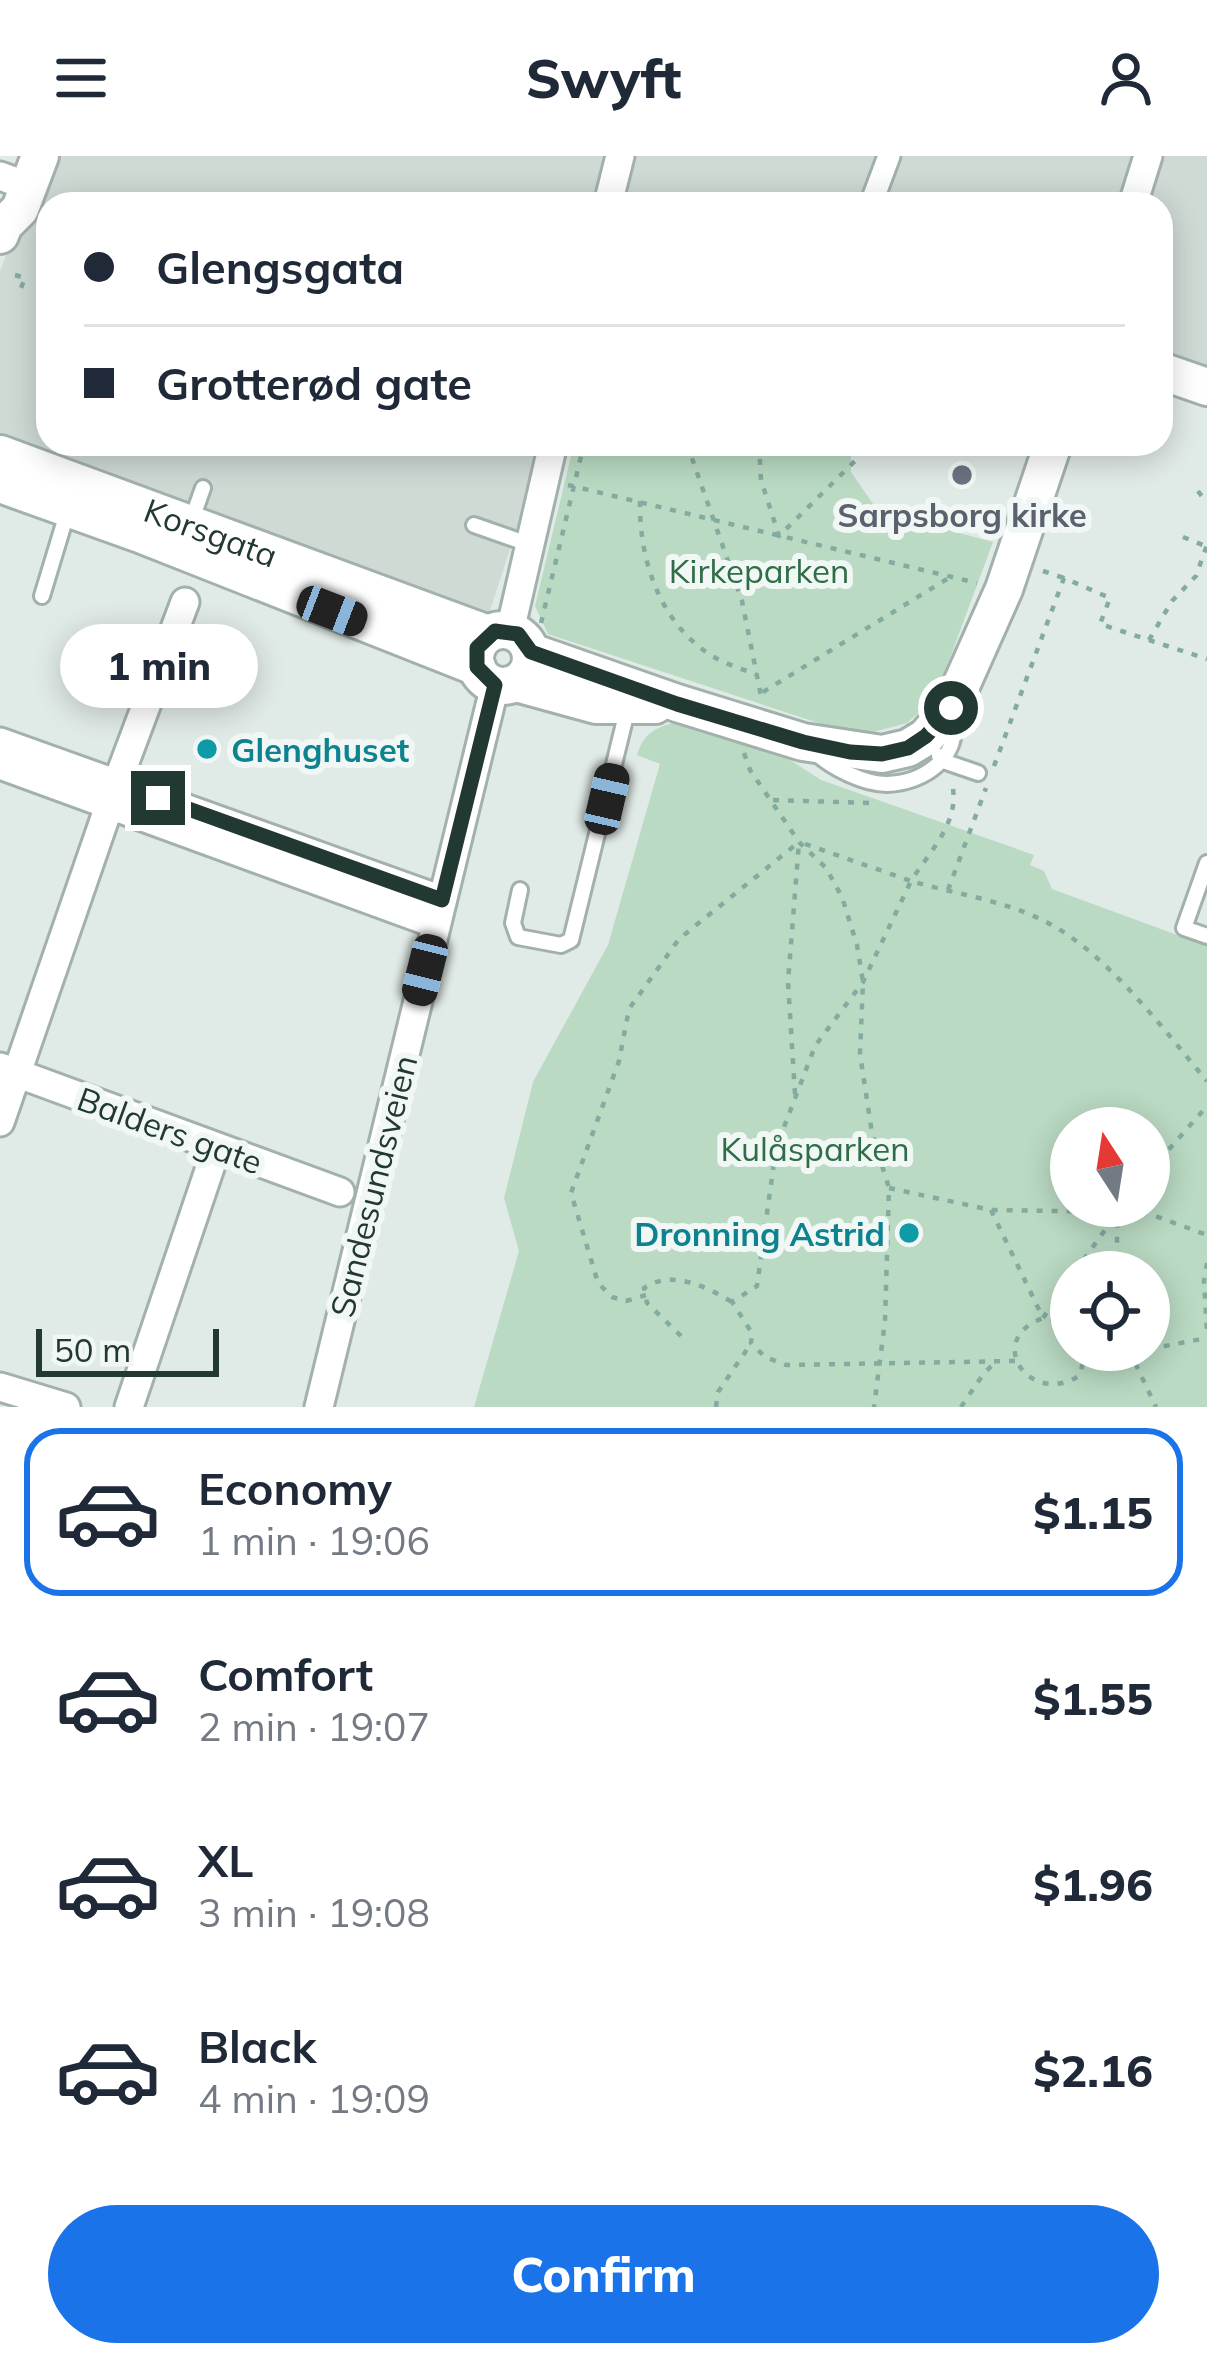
<!DOCTYPE html>
<meta charset="utf-8">
<style>
:root{--surface:#fff;--page:#f6f6f7;--text:#1f2937;--muted:#747a83;--line:#e0e1e3;--accent:#1a73e8}
body{margin:0;font-family:Mulish,sans-serif;background:var(--page);color:var(--text);height:100vh;display:flex;flex-direction:column;font-size:45px;white-space:nowrap}
*{box-sizing:border-box;margin:0}
p{font-size:39px;color:var(--muted)}
.icon{flex:none;width:66px;height:66px;fill:none;stroke:currentColor;stroke-width:2;stroke-linecap:round;stroke-linejoin:round}
.map{position:relative;height:1251px;overflow:hidden}
.details{display:flex;flex-direction:column;background:var(--surface);flex:1}
.details>*{flex:none}
.guide{position:absolute;left:36px;top:36px;width:1137px;height:264px;border-radius:36px;box-shadow:0 6px 30px #0003;display:grid;align-content:center;height:264px;padding:0 48px;background:var(--surface)}
.needle{width:78px;rotate:348deg}
.fabs{position:absolute;left:1050px;top:951px;display:grid;gap:24px}
.fabs a{display:grid;place-items:center;width:120px;height:120px;border-radius:50%;background:var(--surface);box-shadow:0 6px 30px #0003;font-size:60px}
.scale{position:absolute;left:36px;bottom:30px;width:183px;box-sizing:border-box;padding-left:12px;border:6px solid #223933;border-top:0;font-size:33px;line-height:42px;white-space:nowrap;color:#223933;-webkit-text-stroke:9px #f0f7f4;paint-order:stroke}
.end{position:absolute;width:54px;height:54px;margin:-27px;border:15px solid #223933;background:#fff;box-shadow:0 0 0 6px #fff}
.from{border-radius:50%}
.bubble{position:absolute;height:84px;border-radius:42px;background:var(--surface);box-shadow:0 6px 30px #0003;font-size:39px;font-weight:800;line-height:84px;text-align:center}
.car{position:absolute;width:36px;height:72px;margin:-36px -18px;border-radius:15px;box-shadow:0 0 9px 3px #0007;background:linear-gradient(#222 24%,#8ab4d8 0 40%,#222 0 76%,#8ab4d8 0 86%,#222 0)}
.guide b{display:flex;align-items:center;gap:42px;height:114px;font-size:45px}
.guide b+b{border-top:3px solid var(--line)}
.guide i{width:30px;height:30px;background:var(--text)}
ul{padding:21px 0 0;list-style:none}
li{display:flex;align-items:center;gap:36px;height:168px;margin:0 24px 18px;padding:0 24px;border:6px solid transparent;border-radius:36px}
li div{flex:1}
li b{display:block;font-size:45px}
li em{font-style:normal;font-weight:800}
li.selected{border-color:var(--accent)}
li>.icon{width:108px;height:108px;stroke-width:1.5}
.button{display:flex;gap:24px;margin-top:auto;padding:24px 48px}
.button a{flex:1;height:138px;border-radius:72px;background:var(--accent);color:#fff;font-size:48px;font-weight:800;line-height:138px;text-align:center}
header{display:flex;justify-content:space-between;align-items:center;height:156px;padding:0 48px;background:var(--surface);font-size:54px;font-weight:800}
.map>svg:first-child{display:block}
.built{fill:#cfdad5}
.green{fill:#badac3;fill-rule:evenodd}
.lines{fill:none;stroke-linecap:round;stroke-linejoin:round}
.service-casing{stroke:#a3b1ad;stroke-width:20}
.pedestrian-casing{stroke:#a3b1ad;stroke-width:27}
.minor-casing{stroke:#a3b1ad;stroke-width:33}
.tertiary-casing{stroke:#a3b1ad;stroke-width:42}
.path{stroke:#83ab9f;stroke-width:4.5;stroke-dasharray:6 9;stroke-linecap:butt}
.service{stroke:#fff;stroke-width:14}
.pedestrian{stroke:#fff;stroke-width:21}
.minor{stroke:#fff;stroke-width:27}
.tertiary{stroke:#fff;stroke-width:36}
.route{stroke:#223933;stroke-width:15}
.worship-dot{fill:#6b7280;stroke:#f0f7f4;stroke-width:4.5}
.culture-dot{fill:#0f9aa8;stroke:#f0f7f4;stroke-width:4.5}
.labels{text-anchor:middle;dominant-baseline:central;stroke-width:12;stroke-linejoin:round;paint-order:stroke}
.worship-label{font-size:33px;font-weight:bold;fill:#5b616d;stroke:#f0f7f4}
.street-label{font-size:33px;fill:#223933;stroke:#f0f7f4}
.park-label{font-size:33px;fill:#2f6d48;stroke:#f0f7f4}
.culture-label{font-size:33px;font-weight:bold;fill:#0d838f;stroke:#f0f7f4;text-anchor:start}
</style>
<header><svg class="icon" aria-label="menu" viewBox="0 0 24 24"><path d="M4 6h16M4 12h16M4 18h16"/></svg>Swyft<svg class="icon" aria-label="person" viewBox="0 0 24 24"><circle cx="12" cy="8" r="4"/><path d="M4 21q1-7 8-7t8 7"/></svg></header>
<div class="map">
<svg width="1207" height="1251" viewBox="0 0 1207 1251">
<rect width="100%" height="100%" fill="#e0eae6"/>
<path class="built" d="M45,0h1162v211l-46,-16v-147h-527l-36,-9 -2,9h-548v240h496l-56,173 -488,-175v-171z"/>
<path class="green" d="M574,288h277v28l27,39 115,31 -58,156 -28,25 -49,13 -310,-102 -13,-28z
M672,567l115,35 34,22 213,75 -4,10 14,6 8,18 155,57v461h-733l45,-156 -15,-53 29,-116 75,-137 52,-181 -23,-9c6,-20 16,-26 35,-32zM1071,972h78v78h-78zM1071,1116h78v78h-78z"/>
<g class="lines">
<g class="service-casing">
<path id="service" d="M192,363l11,-31
M474,369l57,20
M42,440l26,-86
M816,597c16,15 48,31 71,31 37,-1 74,-27 66,-67
M939,600l4,5 35,12
M1207,707l-23,65 23,8
M520,734l-7,33 5,14 43,8 10,-5 57,-233"/>
</g>
<g class="pedestrian-casing">
<path id="pedestrian" d="M871,48l18,-48"/>
</g>
<g class="minor-casing">
<path id="minor" d="M0,20l11,4
M608,48l12,-48
M1133,48l15,-48
M510,475l43,-187
M0,586l442,158
M0,609l436,159
M0,911l340,125
M0,966l117,-339 68,-181
M0,1231l66,20
M129,1251l88,-260
M319,1251l176,-722"/>
</g>
<g class="tertiary-casing">
<g id="tertiary">
<path d="M0,79l4,-10 16,-16 20,-53"/>
<path d="M1161,215l46,16"/>
<path id="s1" d="M0,298l488,180"/>
<path d="M0,328l140,50 337,133"/>
<circle cx="503" cy="502" r="28"/>
<path d="M531,496l146,51 126,39 79,12 26,-6 18,-11 25,-29 53,-119 49,-145"/>
<path d="M516,527l80,22h59"/>
</g>
</g>
<path class="path" d="M15,119l10,3 -4,10
M687,288l55,157 19,95
M759,288l2,36 18,56 79,-78
M568,329l409,98
M1198,335l9,12
M640,345c-1,59 20,124 74,156 13,8 29,12 43,18
M1183,381l22,9
M1043,415l21,7
M541,467l43,-179
M1149,484l23,-39 24,-25 11,-31
M763,536l184,-113
M744,597l6,17 49,72 27,26 16,29 15,48 6,37 -3,72 12,79 17,55 -4,133 -11,86
M994,610l70,-188 46,20 -10,26 107,35
M773,644l96,3
M805,688l106,37c19,-30 50,-60 41,-97
M948,734l38,-102
M795,938l-7,-112 11,-140
M1149,1016l58,-66
M889,1032l102,22 126,2v60
M1128,1050l79,29
M991,1054l52,108 28,-41
M1207,1107l-3,18 3,51
M1075,1116l47,-66
M646,1139l-20,6 -14,-4 -14,-14 -27,-90 48,-132 10,-52 50,-70 120,-97
M1071,1167l-28,-5c-60,22 -13,89 36,58l8,-26
M681,1180l-34,-33 -3,-15c28,-19 63,-1 88,14
M1149,1193l58,-11
M1129,1194l27,57
M1088,1199l52,-5
M1015,1205l-229,4 -21,-8 -14,-14 1,-10 -20,-31 25,-16 19,-138 39,-102 48,-64 48,-101c41,12 89,19 127,37 65,29 124,110 169,163
M716,1251l2,-15 32,-47
M961,1251l23,-34 12,-11"/>
<use href="#service" class="service"/>
<use href="#pedestrian" class="pedestrian"/>
<use href="#minor" class="minor"/>
<use href="#tertiary" class="tertiary"/>
</g>
<g class="lines">
<path class="route" d="M158,642l284,102 53,-215 -18,-18v-19l18,-17 23,3 13,18 146,52 126,38 47,10 32,2 26,-6 18,-12 25,-28"/>
</g>
<circle class="worship-dot" cx="962" cy="319" r="12"/>
<g class="culture-dot">
<circle cx="207" cy="593" r="12"/>
<circle cx="909" cy="1077" r="12"/>
</g>
<g class="labels">
<g class="worship-label">
<text x="962" y="358">Sarpsborg kirke</text>
</g>
<g class="street-label">
<text stroke="none"><textPath href="#s1" startOffset="225">Korsgata</textPath></text>
<text transform="translate(170 974) rotate(20)">Balders gate</text>
<text transform="translate(373 1030) rotate(-76)">Sandesundsveien</text>
</g>
<g class="park-label">
<text x="759" y="414">Kirkeparken</text>
<text x="815" y="992">Kulåsparken</text>
</g>
<g class="culture-label">
<text x="231" y="593">Glenghuset</text>
<text x="885" y="1077" text-anchor="end">Dronning Astrid</text>
</g>
</g>
</svg>
<div class="fabs">
<a><svg class="needle" viewBox="-14 -14 28 28"><path d="M0-13l5 13h-10z" fill="#e53935"/><path d="M0 13l5-13h-10z" fill="#747a83"/></svg></a>
<a><svg class="icon" aria-label="locate" viewBox="0 0 24 24"><circle cx="12" cy="12" r="6"/><path d="M12 2v4M12 18v4M2 12h4M18 12h4"/></svg></a>
</div>
<div class="scale">50 m</div>
<i class="end from" style="left:951px;top:552px"></i>
<i class="end" style="left:158px;top:642px"></i>
<div class="bubble" style="left:60px;top:468px;width:198px">1 min</div>
<i class="car" style="left:332px;top:455px;rotate:111deg"></i>
<i class="car" style="left:607px;top:643px;rotate:13deg"></i>
<i class="car" style="left:425px;top:814px;rotate:194deg"></i>
<div class="guide">
<b><i class="from"></i>Glengsgata</b>
<b><i></i>Grotterød gate</b>
</div>
</div>
<section class="details">
<ul>
<li class="selected"><svg class="icon" aria-label="car" viewBox="0 0 24 24"><path d="M5 17H2v-5l4-1 3-4h7l3 4 3 1v5h-3M9 17h6M6 11h13"/><circle cx="7" cy="17" r="2"/><circle cx="17" cy="17" r="2"/></svg><div><b>Economy</b><p>1 min · 19:06</p></div><em>$1.15</em></li>
<li><svg class="icon" aria-label="car" viewBox="0 0 24 24"><path d="M5 17H2v-5l4-1 3-4h7l3 4 3 1v5h-3M9 17h6M6 11h13"/><circle cx="7" cy="17" r="2"/><circle cx="17" cy="17" r="2"/></svg><div><b>Comfort</b><p>2 min · 19:07</p></div><em>$1.55</em></li>
<li><svg class="icon" aria-label="car" viewBox="0 0 24 24"><path d="M5 17H2v-5l4-1 3-4h7l3 4 3 1v5h-3M9 17h6M6 11h13"/><circle cx="7" cy="17" r="2"/><circle cx="17" cy="17" r="2"/></svg><div><b>XL</b><p>3 min · 19:08</p></div><em>$1.96</em></li>
<li><svg class="icon" aria-label="car" viewBox="0 0 24 24"><path d="M5 17H2v-5l4-1 3-4h7l3 4 3 1v5h-3M9 17h6M6 11h13"/><circle cx="7" cy="17" r="2"/><circle cx="17" cy="17" r="2"/></svg><div><b>Black</b><p>4 min · 19:09</p></div><em>$2.16</em></li>
</ul>
<div class="button"><a>Confirm</a></div>
</section>
